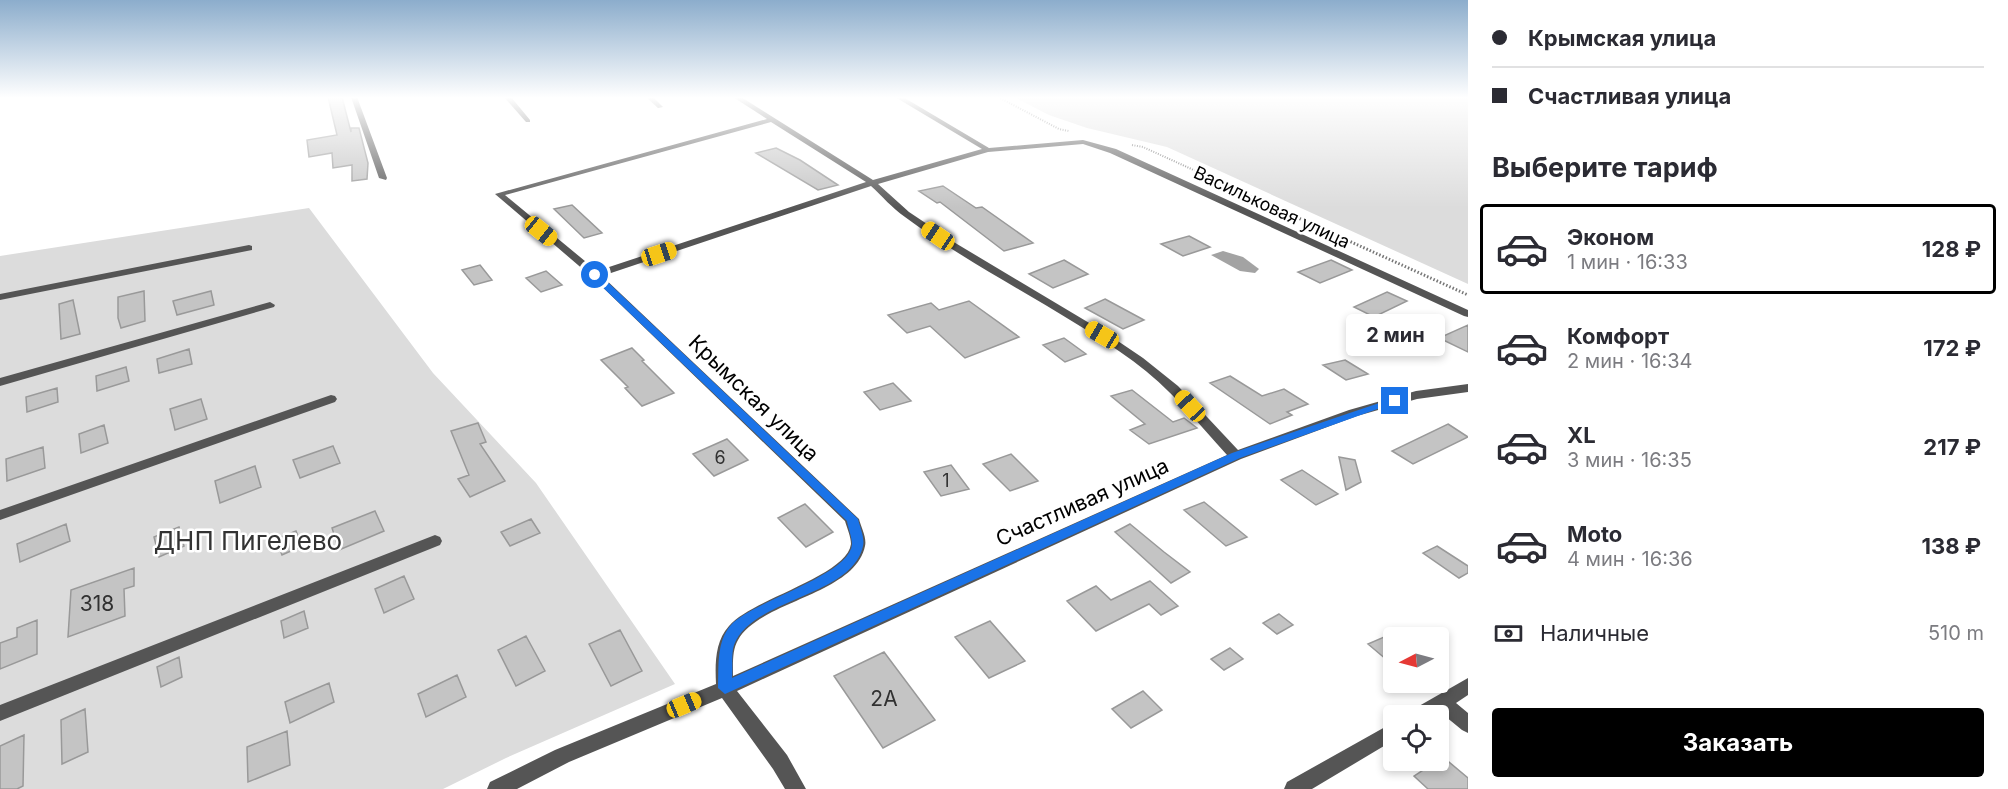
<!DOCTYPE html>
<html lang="ru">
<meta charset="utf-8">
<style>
:root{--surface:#fff;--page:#f7f7f7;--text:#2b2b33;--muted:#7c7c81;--line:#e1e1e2;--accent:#000}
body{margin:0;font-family:Inter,sans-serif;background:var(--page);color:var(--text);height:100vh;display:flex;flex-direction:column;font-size:22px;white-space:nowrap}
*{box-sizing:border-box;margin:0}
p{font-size:20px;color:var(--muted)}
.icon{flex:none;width:33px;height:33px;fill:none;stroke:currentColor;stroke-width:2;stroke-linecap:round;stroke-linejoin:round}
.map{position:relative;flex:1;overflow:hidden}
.sheet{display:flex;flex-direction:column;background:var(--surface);width:540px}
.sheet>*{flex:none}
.banner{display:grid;align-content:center;height:132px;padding:0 24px;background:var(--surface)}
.needle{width:39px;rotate:264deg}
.controls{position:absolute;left:1383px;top:627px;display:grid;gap:12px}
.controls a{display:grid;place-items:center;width:66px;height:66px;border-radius:6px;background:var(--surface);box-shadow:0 3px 9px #0003;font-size:30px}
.end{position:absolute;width:27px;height:27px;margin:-14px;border:8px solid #1a73e8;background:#fff;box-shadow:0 0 0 3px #fff}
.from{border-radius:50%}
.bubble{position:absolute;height:42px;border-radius:6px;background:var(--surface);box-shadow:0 3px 9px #0003;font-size:20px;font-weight:700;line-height:42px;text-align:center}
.car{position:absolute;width:18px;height:36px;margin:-18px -9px;border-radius:8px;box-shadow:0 0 4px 2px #0007;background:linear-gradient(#f5c518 24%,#345 0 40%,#f5c518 0 76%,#345 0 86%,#f5c518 0)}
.banner b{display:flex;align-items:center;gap:21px;height:57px;font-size:22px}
.banner b+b{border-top:2px solid var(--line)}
.banner i{width:15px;height:15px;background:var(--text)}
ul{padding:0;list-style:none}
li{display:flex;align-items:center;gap:18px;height:90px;margin:0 12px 9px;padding:0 12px;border:3px solid transparent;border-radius:6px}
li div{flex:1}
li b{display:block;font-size:22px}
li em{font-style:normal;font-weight:700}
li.selected{border-color:var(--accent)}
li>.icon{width:54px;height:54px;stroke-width:1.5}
h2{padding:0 24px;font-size:27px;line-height:72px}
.pay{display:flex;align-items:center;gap:15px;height:66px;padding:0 24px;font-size:22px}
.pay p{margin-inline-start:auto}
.button{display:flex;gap:12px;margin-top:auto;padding:12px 24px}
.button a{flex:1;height:69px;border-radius:6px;background:var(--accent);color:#fff;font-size:24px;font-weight:700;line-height:69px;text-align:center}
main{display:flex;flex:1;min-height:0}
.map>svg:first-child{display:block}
.green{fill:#dcdcdc}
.water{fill:#a3a3a3}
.building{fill:#c4c4c4;stroke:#999;stroke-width:1.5}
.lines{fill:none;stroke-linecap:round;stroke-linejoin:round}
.path-far1{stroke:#777;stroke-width:2;stroke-dasharray:1 1.5;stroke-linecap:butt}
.path{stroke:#777;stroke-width:3;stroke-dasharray:1.5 2;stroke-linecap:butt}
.minor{fill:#555;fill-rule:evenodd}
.route{fill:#1a73e8}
.labels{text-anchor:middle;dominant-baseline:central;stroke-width:5;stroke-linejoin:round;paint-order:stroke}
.far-street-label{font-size:18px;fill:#000;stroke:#fff}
.number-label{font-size:18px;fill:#313131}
.street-label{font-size:21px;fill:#000;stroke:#fff}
.near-number-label{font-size:21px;fill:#313131}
.near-park-label{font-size:26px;fill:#333;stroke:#fff}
</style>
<main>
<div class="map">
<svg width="1468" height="789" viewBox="0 0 1468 789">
<rect width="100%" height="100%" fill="#fff"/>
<path class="green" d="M1014,97h454v187l-301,-137 -80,-19 -38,-13z
M309,208l124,165 103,110 139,201 -169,74 -63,31h-443v-533z"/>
<path class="water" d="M1223,251l20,6 16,12 -4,4 -15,-2 -29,-16z"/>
<path class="building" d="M328,97h14l9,35v-4h8l9,35 -1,16 -15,2v-16l-19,3 -1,-15 -23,4 -2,-17 30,-5z
M776,148l24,12 38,25 -20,5 -62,-37z
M943,186l33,22 6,-1 51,36 -29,8 -64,-49 -3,1 -18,-12z
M572,205l30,28 -18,5 -30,-29z
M1189,236l21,11 -27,9 -22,-12z
M1064,260l24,14 -35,14 -24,-14z
M1331,260l21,10 -32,13 -22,-11z
M480,265l12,15 -18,5 -12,-15z
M546,271l16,14 -21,7 -15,-14z
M144,291l1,30 -24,7 -3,-10v-21z
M211,291l3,14 -37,10 -4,-14z
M1387,292l20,9 -33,16 -20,-10z
M1105,299l39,21 -21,9 -38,-21z
M73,300l7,34 -19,5 -2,-35z
M969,301l50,36 -54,21 -35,-32 -23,7 -19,-18 43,-12 8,7z
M1468,325v27l-29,-14z
M1064,338l22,16 -21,8 -22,-17z
M632,348l12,12 -2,1 32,32 -32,13 -17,-18 3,-1 -27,-27z
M189,349l3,15 -33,9 -2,-14z
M1345,360l23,14 -22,6 -23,-15z
M126,367l3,14 -32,10 -1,-15z
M1230,376l32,20 22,-7 24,15 -21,8 5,3 -22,9 -60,-41z
M893,383l18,18 -31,9 -16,-18z
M57,388l1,14 -31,10 -1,-15z
M1132,390l41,32 11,-4 13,10 -48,16 -19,-14 15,-6 -34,-28z
M201,399l6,20 -32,11 -5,-21z
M478,423l8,19 -6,2 25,37 -35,16 -12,-18 11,-4 -18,-44z
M1448,424l20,13 -55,27 -21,-13z
M104,425l4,18 -27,10 -2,-19z
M727,439l21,21 -34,16 -21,-22z
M333,446l7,17 -40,15 -7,-18z
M43,447l2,21 -38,13 -1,-22z
M1011,454l27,27 -28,10 -27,-27z
M1339,457l16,3 6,22 -15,8z
M951,465l18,24 -28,7 -17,-24z
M255,466l6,21 -41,16 -5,-22z
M1302,470l36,24 -22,11 -35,-25z
M1204,502l43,35 -21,9 -42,-36z
M805,504l28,28 -27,15 -28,-29z
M375,511l9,20 -45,19 -7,-22z
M531,519l9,14 -30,13 -9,-14z
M66,524l4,17 -50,21 -3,-18z
M1130,524l34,28 26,20 -19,11 -56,-51z
M179,527l5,19 -25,11 -5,-20z
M296,531l6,15 -20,9 -6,-16z
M1437,546l31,20v7l-9,5 -36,-25z
M134,568v18l-10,3 1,27 -57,21 3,-47z
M404,576l10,23 -30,14 -9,-24z
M1150,581l28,25 -17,9 -12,-11 -53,27 -29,-30 29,-15 15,14z
M304,611l4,17 -24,10 -3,-17z
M1279,614l14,11 -16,9 -14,-11z
M37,620v34l-37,15v-26l17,-6v-9z
M990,621l35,40 -36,17 -34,-41z
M620,630l22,41 -31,15 -22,-42z
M526,636l19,35 -29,15 -18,-36z
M1384,637l10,8v21l-26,-22z
M1230,648l13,11 -19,11 -13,-11z
M884,652l51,68 -52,28 -49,-72z
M179,657l3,20 -21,10 -4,-20z
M457,675l9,22 -40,20 -8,-23z
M329,683l5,19 -44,21 -5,-21z
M1143,691l19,19 -31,18 -19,-19z
M85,709l3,43 -26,12 -1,-44z
M287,731l3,34 -42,17 -1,-35z
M24,735l-1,51 -6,3h-17v-43z
M1443,757l25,21v11h-40l-14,-13z"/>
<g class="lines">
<path class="path-far1" d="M998,97l61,32 10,2
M1132,145l11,2 134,61"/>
<path class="path" d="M1274,207l194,88"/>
<path class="minor" d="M351,97h6l30,81 -1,2 -7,-2z
M504,97h7l19,23v2h-4z
M646,97h7l10,10 -5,1z
M733,97h8l132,83 109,-31 -87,-52h8l86,51 94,-8 33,9 352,161v7l-4,-1 -354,-163 -27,-9 -95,8 -110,32 31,28 48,32 149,89 37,25 35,28 60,64 111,-40 67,-19 52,-7v8l-51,7 -60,17 -116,43 -504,232 50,64 19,34h-21l-12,-20 -51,-71 -153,64 -52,27h-30l3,-7 65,-32 161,-66c-1,-20 -1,-43 13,-58 23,-27 118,-50 122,-82 0,-7 -4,-16 -6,-23l-253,-244 -97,-83 272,-75zM771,122l95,60 -269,89 -92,-76zM871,186c11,10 21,22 34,31 72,53 155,92 228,144 36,26 64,61 94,94l-494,221c0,-12 -1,-26 5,-36 21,-39 117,-45 127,-94 2,-8 -4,-19 -6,-27l-257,-243z
M249,245l3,1v4l-252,50v-6z
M270,302l5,3 -1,2 -274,79v-8z
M331,395l4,1 2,3 -2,3 -335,118v-10z
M435,535l5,2 2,4 -2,4 -440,176v-16z
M1468,678v17l-12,8 12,10v20l-6,-3 -22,-18 -5,4h-26l3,-6z
M1394,722v18l-82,49h-28l3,-7z"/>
</g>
<linearGradient id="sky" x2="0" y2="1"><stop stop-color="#8cadcc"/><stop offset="0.47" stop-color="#fff"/><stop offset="1" stop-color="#fff" stop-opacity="0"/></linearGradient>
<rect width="1468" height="208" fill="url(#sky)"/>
<path class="route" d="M592,273h6l260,246c2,8 7,20 5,27 -11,51 -111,52 -129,99 -3,9 -1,23 -2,33l500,-225 159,-54 9,2 -160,57 -515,236 -7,-6c1,-21 -2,-46 13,-63 22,-24 120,-50 121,-81 0,-7 -4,-16 -5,-23l-255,-244z"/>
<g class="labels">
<g class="far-street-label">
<text transform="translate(1272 207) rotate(25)">Васильковая улица</text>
</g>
<g class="number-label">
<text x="720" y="457">6</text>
<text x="946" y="480">1</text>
</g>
<g class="street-label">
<text transform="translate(754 398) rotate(44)">Крымская улица</text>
<text transform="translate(1082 502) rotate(-24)">Счастливая улица</text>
</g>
<g class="near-number-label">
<text x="97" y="603">318</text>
<text x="884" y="698">2А</text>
</g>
<g class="near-park-label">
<text x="248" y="540">ДНП Пигелево</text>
</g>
</g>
</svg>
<div class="controls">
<a><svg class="needle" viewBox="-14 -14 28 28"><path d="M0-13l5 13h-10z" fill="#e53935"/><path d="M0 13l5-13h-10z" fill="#7c7c81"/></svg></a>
<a><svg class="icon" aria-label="locate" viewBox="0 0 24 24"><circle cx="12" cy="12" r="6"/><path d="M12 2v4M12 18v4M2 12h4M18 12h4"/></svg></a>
</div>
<i class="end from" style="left:595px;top:275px"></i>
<i class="end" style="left:1395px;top:401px"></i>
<div class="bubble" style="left:1346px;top:314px;width:99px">2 мин</div>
<i class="car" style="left:541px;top:231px;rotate:129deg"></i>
<i class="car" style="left:938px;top:236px;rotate:304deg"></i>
<i class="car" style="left:659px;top:254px;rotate:72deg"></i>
<i class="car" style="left:1102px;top:335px;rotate:300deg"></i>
<i class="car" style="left:1190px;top:406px;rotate:317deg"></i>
<i class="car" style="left:684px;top:705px;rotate:67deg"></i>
</div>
<section class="sheet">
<div class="banner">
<b><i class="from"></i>Крымская улица</b>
<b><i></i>Счастливая улица</b>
</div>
<h2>Выберите тариф</h2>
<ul>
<li class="selected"><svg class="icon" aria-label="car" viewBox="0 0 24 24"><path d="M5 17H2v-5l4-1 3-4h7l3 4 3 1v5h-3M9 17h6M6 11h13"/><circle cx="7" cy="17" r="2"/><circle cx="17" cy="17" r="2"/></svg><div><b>Эконом</b><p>1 мин · 16:33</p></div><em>128 ₽</em></li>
<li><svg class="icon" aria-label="car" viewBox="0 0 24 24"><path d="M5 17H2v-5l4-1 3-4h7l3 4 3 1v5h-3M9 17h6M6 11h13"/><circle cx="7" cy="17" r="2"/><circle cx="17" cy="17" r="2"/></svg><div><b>Комфорт</b><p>2 мин · 16:34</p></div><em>172 ₽</em></li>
<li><svg class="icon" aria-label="car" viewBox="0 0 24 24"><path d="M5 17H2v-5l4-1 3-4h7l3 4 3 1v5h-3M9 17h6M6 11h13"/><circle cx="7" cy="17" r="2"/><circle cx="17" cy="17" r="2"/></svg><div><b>XL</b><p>3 мин · 16:35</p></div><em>217 ₽</em></li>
<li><svg class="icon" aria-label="car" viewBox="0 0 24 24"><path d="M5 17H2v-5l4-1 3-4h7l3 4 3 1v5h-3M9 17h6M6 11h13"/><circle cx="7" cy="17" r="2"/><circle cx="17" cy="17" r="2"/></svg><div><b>Moto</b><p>4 мин · 16:36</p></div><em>138 ₽</em></li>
</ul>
<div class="pay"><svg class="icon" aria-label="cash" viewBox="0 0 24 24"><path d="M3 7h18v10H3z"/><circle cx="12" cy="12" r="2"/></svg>Наличные<p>510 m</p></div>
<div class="button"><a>Заказать</a></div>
</section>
</main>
